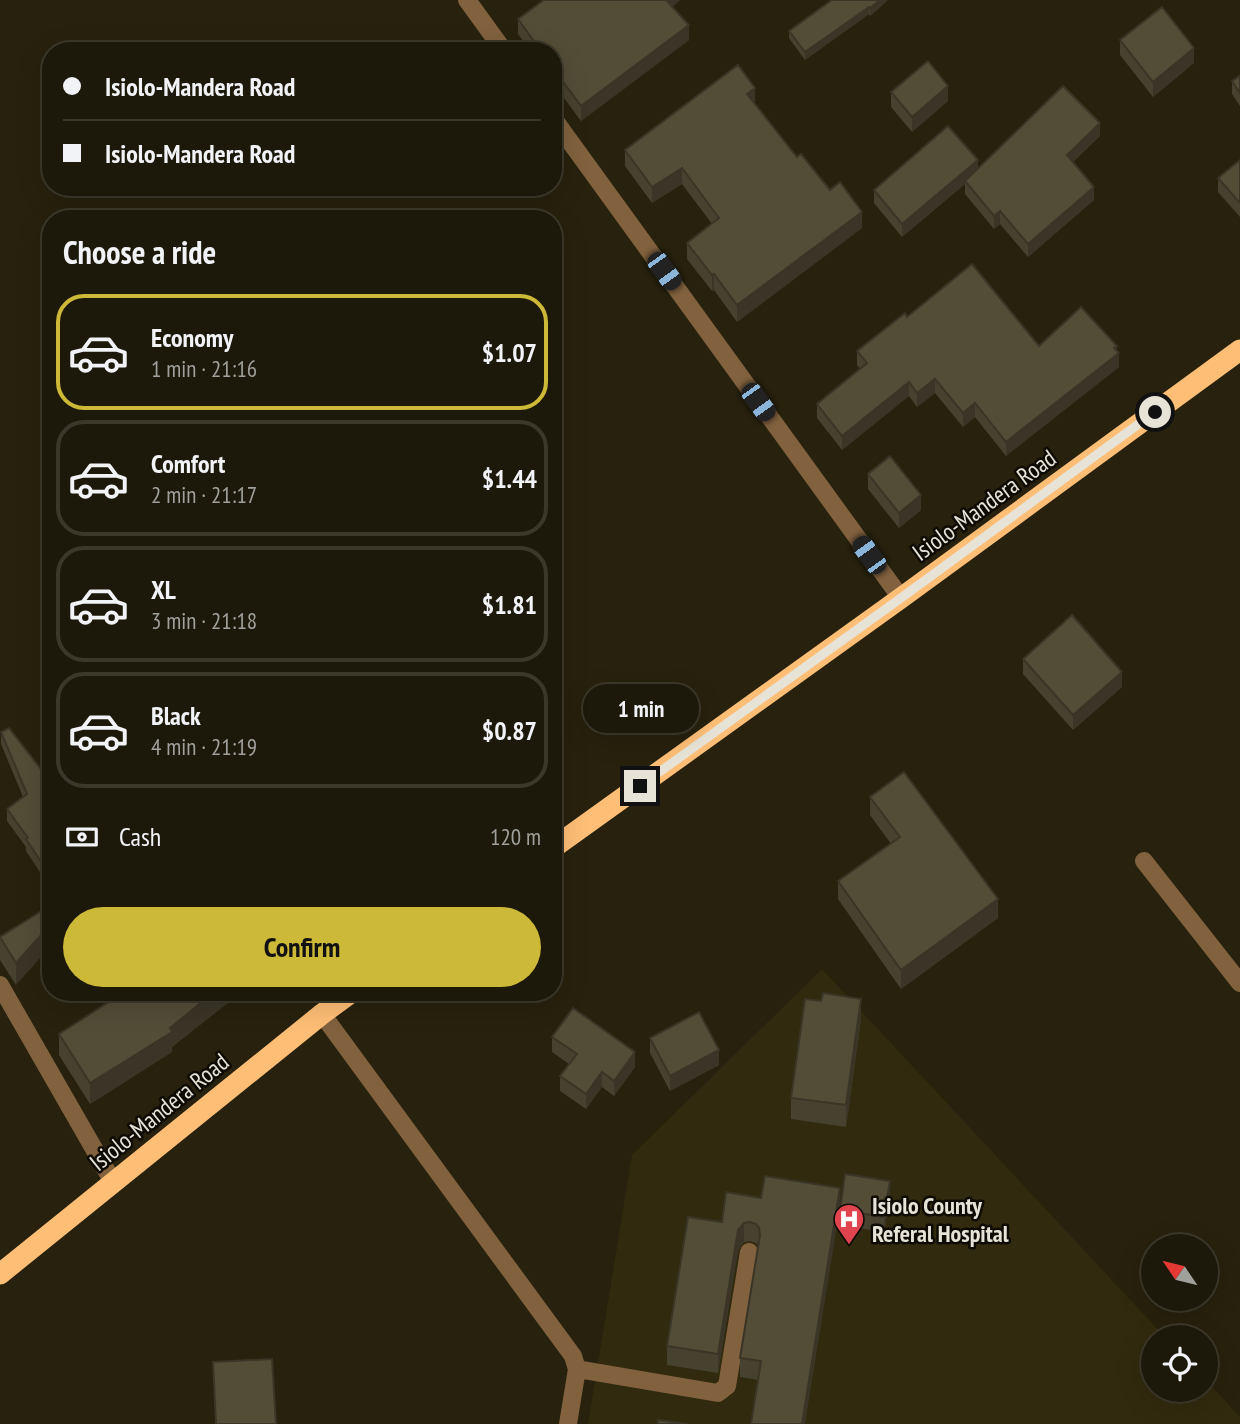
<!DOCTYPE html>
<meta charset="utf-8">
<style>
:root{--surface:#1d190a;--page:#252213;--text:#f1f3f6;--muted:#a0a09c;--line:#3b382b;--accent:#ccb938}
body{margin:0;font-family:"PT Sans Narrow",sans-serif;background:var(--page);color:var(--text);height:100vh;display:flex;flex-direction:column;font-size:26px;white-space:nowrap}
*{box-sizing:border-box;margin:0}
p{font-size:23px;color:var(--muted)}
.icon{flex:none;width:38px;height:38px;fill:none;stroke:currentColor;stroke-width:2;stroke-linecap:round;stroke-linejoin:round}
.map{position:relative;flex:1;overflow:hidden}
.sheet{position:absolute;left:42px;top:210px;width:520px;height:791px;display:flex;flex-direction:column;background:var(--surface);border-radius:28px;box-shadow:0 7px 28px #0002,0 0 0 2px var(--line)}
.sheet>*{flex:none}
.guide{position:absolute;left:42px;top:42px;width:520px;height:154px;border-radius:28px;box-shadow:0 7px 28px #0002,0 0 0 2px var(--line);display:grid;align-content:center;height:154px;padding:0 21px;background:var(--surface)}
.needle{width:46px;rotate:305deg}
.controls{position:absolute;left:1141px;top:1234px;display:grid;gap:14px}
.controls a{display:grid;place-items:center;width:77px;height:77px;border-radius:50%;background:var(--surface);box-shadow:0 7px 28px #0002,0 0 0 2px var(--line);font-size:35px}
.end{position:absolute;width:32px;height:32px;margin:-16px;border:9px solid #e7e3d7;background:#111;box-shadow:0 0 0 4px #111}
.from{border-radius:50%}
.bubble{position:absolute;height:49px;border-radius:24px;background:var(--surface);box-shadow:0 7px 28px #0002,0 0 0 2px var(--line);font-size:23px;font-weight:600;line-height:49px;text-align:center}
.car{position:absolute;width:21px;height:42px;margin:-21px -10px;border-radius:9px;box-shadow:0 0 5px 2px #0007;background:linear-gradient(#222 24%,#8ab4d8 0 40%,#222 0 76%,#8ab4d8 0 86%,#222 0)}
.guide b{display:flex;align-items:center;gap:24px;height:66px;font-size:26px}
.guide b+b{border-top:2px solid var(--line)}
.guide i{width:18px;height:18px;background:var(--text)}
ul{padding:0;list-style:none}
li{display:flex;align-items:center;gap:21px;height:116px;margin:0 14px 10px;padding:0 7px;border:4px solid var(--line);border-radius:28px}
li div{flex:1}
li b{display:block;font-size:26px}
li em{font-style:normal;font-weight:600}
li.selected{border-color:var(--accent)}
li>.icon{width:63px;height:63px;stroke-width:1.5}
h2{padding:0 21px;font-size:32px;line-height:84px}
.pay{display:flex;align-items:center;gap:18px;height:77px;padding:0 21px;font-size:26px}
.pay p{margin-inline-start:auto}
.primary-button{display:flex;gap:14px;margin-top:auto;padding:14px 21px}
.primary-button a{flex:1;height:80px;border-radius:42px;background:var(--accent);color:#111;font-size:28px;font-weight:600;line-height:80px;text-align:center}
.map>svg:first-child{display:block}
.built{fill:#322a0e}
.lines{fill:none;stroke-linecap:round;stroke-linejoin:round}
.minor{stroke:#81613e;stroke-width:18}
.highway{stroke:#febe76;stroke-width:21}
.wall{fill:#47412f}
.shaded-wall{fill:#3a3526}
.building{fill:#534c37;stroke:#3a3526;stroke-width:2}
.route{stroke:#e7e3d7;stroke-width:9}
.labels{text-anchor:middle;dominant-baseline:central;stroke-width:5;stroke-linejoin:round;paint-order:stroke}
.street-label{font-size:24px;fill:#e7e3d7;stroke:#0d0b04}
.poi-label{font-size:24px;font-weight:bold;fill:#e7e3d7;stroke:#0d0b04;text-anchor:start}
</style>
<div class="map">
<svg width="1240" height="1424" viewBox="0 0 1240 1424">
<rect width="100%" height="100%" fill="#27210d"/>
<path class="built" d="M822,969l343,368h-12v53h53v-10l34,37v7h-652l44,-269z"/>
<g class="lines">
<path class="minor" d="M467,0l37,51
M553,118l348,480
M1144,861l96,122
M0,985l113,197
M322,1014l251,342 4,13 -9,55
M577,1369l141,24 9,-7 22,-134"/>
<path class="highway" d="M553,848l348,-250 339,-248
M0,1274l322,-260 30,-22"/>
</g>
<path class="wall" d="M832,0h56l-18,16 -1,-2 -64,46 -16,-22v-7z
M673,8l16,32 -108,81 -28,-38v-32h-23l-12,-17v-15z
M1120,40l74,23 -41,34 -33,-42z
M1240,76v30l-8,-12v-13z
M891,92l57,9 -36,31 -21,-25z
M755,104l42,53 33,33 32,38 -125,94 -23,-32 -2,1 -25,-32v-16l25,-19 -30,-40 -30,19 -27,-37v-16z
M1100,136l-27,26 21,38 -66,57 -28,-33 -6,5 -29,-35v-10l-63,53 -28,-34v-13l104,-21z
M1240,160v57l-22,-25v-14z
M907,317l132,29 78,5 2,16 -113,89 -31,-39 -12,10 -28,-34 -18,14 -8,-11 -67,54 -25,-32v-14l43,-35 -3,-4v-14z
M868,474l53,36 -22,18 -31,-39z
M1023,659l99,28 -49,43 -50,-56z
M1,732l50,50v107l-25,-38v-4l-19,-26v-12l16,-12 -22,-53z
M870,797l128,121 -97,71 -63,-90v-18l53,-37 -21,-29z
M51,905l-35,80 -16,-25v-23z
M220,1009l-48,38v5l-82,52 -31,-49v-21z
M861,1020l-15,107 -55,-8v-21z
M552,1037l83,30 -21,29 -12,-9 -16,22 -26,-18v-15l9,-12 -17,-12z
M650,1038l69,27 -49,26 -20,-38z
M840,1188l-82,192 -18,-3v-19l18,-112 -2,-3 -6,-2 -6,1 -6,8 -20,123 -51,-8v-19l55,-124 39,-24z
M890,1196l-6,36 -44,-7v-15z
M213,1362l63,62h-60z"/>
<path class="shaded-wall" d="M665,0h15l-15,15z
M880,0h8l-18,16v-8z
M869,7v7l-64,46v-8z
M689,25v15l-108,81v-15z
M1194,48v15l-41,34v-15z
M948,86v15l-36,31v-15z
M755,88v16l-8,-10z
M1100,123v13l-33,32v-13z
M978,160v13l-13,8v3l-63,53v-13z
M682,168v16l-30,19v-16z
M1094,187v13l-66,57v-13z
M1000,211v13l-6,5v-13z
M862,212v16l-125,94v-17z
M714,274v16l-2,1v-16z
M1117,346v8l2,-1v14l-113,89v-14z
M935,379v14l-18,14v-14z
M909,382v14l-67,54v-14z
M975,403v14l-12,10v-14z
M921,495v15l-22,18v-15z
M1122,672v15l-49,43v-15z
M998,899v19l-97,71v-19z
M51,924v22l-35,39v-22z
M214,992h30l-24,17 -48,38v5l-82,52v-21z
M861,999v21l-15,107v-22z
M719,1050v15l-49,26v-15z
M635,1052v15l-21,29v-15z
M602,1072v15l-16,22v-15z
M890,1181v15l-6,36v-15z
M840,1188v19l-35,217h-3z
M744,1223v19l-6,8 -20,123v-19l20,-124z"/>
<path class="building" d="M544,0h122l23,25 -108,81 -28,-38v-17h-12l-23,-32z
M832,0h48l-10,8 -1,-1 -64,45 -16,-21z
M1162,7l32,41 -41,34 -33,-42z
M928,61l20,25 -36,31 -21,-25z
M738,65l17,23 -8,6 50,63 4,-3 29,36 10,-8 22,30 -125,93 -23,-31 -2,1 -25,-32 32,-25 -37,-50 -30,19 -27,-37z
M1240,76v17l-8,-12z
M1063,86l37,37 -33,32 27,32 -66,57 -28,-33 -6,5 -29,-35z
M948,126l30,34 -76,64 -28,-34z
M1240,160v43l-22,-25z
M972,264l67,82 42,-39 36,39 -3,2 5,5 -113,89 -31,-39 -12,10 -28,-34 -18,14 -8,-11 -67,54 -25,-32 50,-41 -10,-12 48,-38 2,4z
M890,456l31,39 -22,18 -31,-39z
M1072,615l50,57 -49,43 -50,-56z
M9,728l42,54v95l-25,-38 2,-1 -21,-29 20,-15 -26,-62z
M904,772l94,127 -97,71 -63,-89 62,-44 -30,-40z
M51,905v19l-35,39 -16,-26z
M124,992h90l-44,36 2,4 -82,51 -31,-49z
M823,993l38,6 -15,106 -55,-7 14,-99 16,2z
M573,1008l62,44 -21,29 -12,-9 -16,22 -26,-18 17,-22 -25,-17z
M699,1012l20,38 -49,26 -20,-38z
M845,1174l45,7 -6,36 -44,-7z
M765,1176l75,12 -38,236h-51l10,-63 -21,-3 20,-123 -1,-7 -3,-4 -6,-2 -6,1 -6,7 -20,124 -51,-8 21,-129 34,5 4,-30 35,6z
M272,1359l4,65h-60l-3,-62z
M658,1420l29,4h-29z"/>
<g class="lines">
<path class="route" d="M640,786l261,-188 254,-186"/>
</g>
<defs>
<g id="hospital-pin" transform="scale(1.575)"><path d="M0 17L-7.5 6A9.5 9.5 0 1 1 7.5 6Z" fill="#e0444e" stroke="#0d0b04"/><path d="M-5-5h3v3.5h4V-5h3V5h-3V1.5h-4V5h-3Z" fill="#fff"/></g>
</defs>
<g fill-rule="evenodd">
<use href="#hospital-pin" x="849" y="1219"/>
</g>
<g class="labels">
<g class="street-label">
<text transform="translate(984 505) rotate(-36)">Isiolo-Mandera Road</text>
<text transform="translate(159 1112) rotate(-39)">Isiolo-Mandera Road</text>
</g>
<g class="poi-label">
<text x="872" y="1205">Isiolo County<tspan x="872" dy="28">Referal Hospital</tspan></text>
</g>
</g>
</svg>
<div class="controls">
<a><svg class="needle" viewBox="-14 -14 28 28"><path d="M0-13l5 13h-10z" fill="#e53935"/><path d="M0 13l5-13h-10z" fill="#a0a09c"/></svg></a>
<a><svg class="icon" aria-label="locate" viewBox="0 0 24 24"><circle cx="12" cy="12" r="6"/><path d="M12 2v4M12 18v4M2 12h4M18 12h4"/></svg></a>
</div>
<i class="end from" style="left:1155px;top:412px"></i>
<i class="end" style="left:640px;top:786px"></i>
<div class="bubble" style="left:583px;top:684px;width:116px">1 min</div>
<i class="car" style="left:664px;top:271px;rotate:144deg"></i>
<i class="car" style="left:758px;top:402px;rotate:144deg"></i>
<i class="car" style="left:869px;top:555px;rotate:324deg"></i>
<div class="guide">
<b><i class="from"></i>Isiolo-Mandera Road</b>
<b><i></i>Isiolo-Mandera Road</b>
</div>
<section class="sheet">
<h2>Choose a ride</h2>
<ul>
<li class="selected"><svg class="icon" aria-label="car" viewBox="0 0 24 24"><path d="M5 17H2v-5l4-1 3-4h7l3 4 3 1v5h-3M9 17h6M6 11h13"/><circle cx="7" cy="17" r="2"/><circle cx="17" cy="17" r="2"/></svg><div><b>Economy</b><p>1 min · 21:16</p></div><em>$1.07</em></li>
<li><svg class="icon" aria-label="car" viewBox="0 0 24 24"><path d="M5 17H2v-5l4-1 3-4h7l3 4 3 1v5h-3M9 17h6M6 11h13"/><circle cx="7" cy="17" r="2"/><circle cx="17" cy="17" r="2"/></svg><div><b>Comfort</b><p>2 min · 21:17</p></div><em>$1.44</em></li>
<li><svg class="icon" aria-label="car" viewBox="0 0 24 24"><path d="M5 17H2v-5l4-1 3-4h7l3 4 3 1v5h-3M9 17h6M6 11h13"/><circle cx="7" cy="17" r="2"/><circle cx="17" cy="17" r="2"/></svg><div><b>XL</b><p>3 min · 21:18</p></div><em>$1.81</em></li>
<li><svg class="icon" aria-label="car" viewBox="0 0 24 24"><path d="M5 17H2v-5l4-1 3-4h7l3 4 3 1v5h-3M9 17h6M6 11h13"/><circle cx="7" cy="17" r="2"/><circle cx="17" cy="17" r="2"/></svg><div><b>Black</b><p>4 min · 21:19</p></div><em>$0.87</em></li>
</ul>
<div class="pay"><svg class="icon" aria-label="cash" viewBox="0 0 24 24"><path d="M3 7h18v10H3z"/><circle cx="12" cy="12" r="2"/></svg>Cash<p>120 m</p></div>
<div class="primary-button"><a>Confirm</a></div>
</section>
</div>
